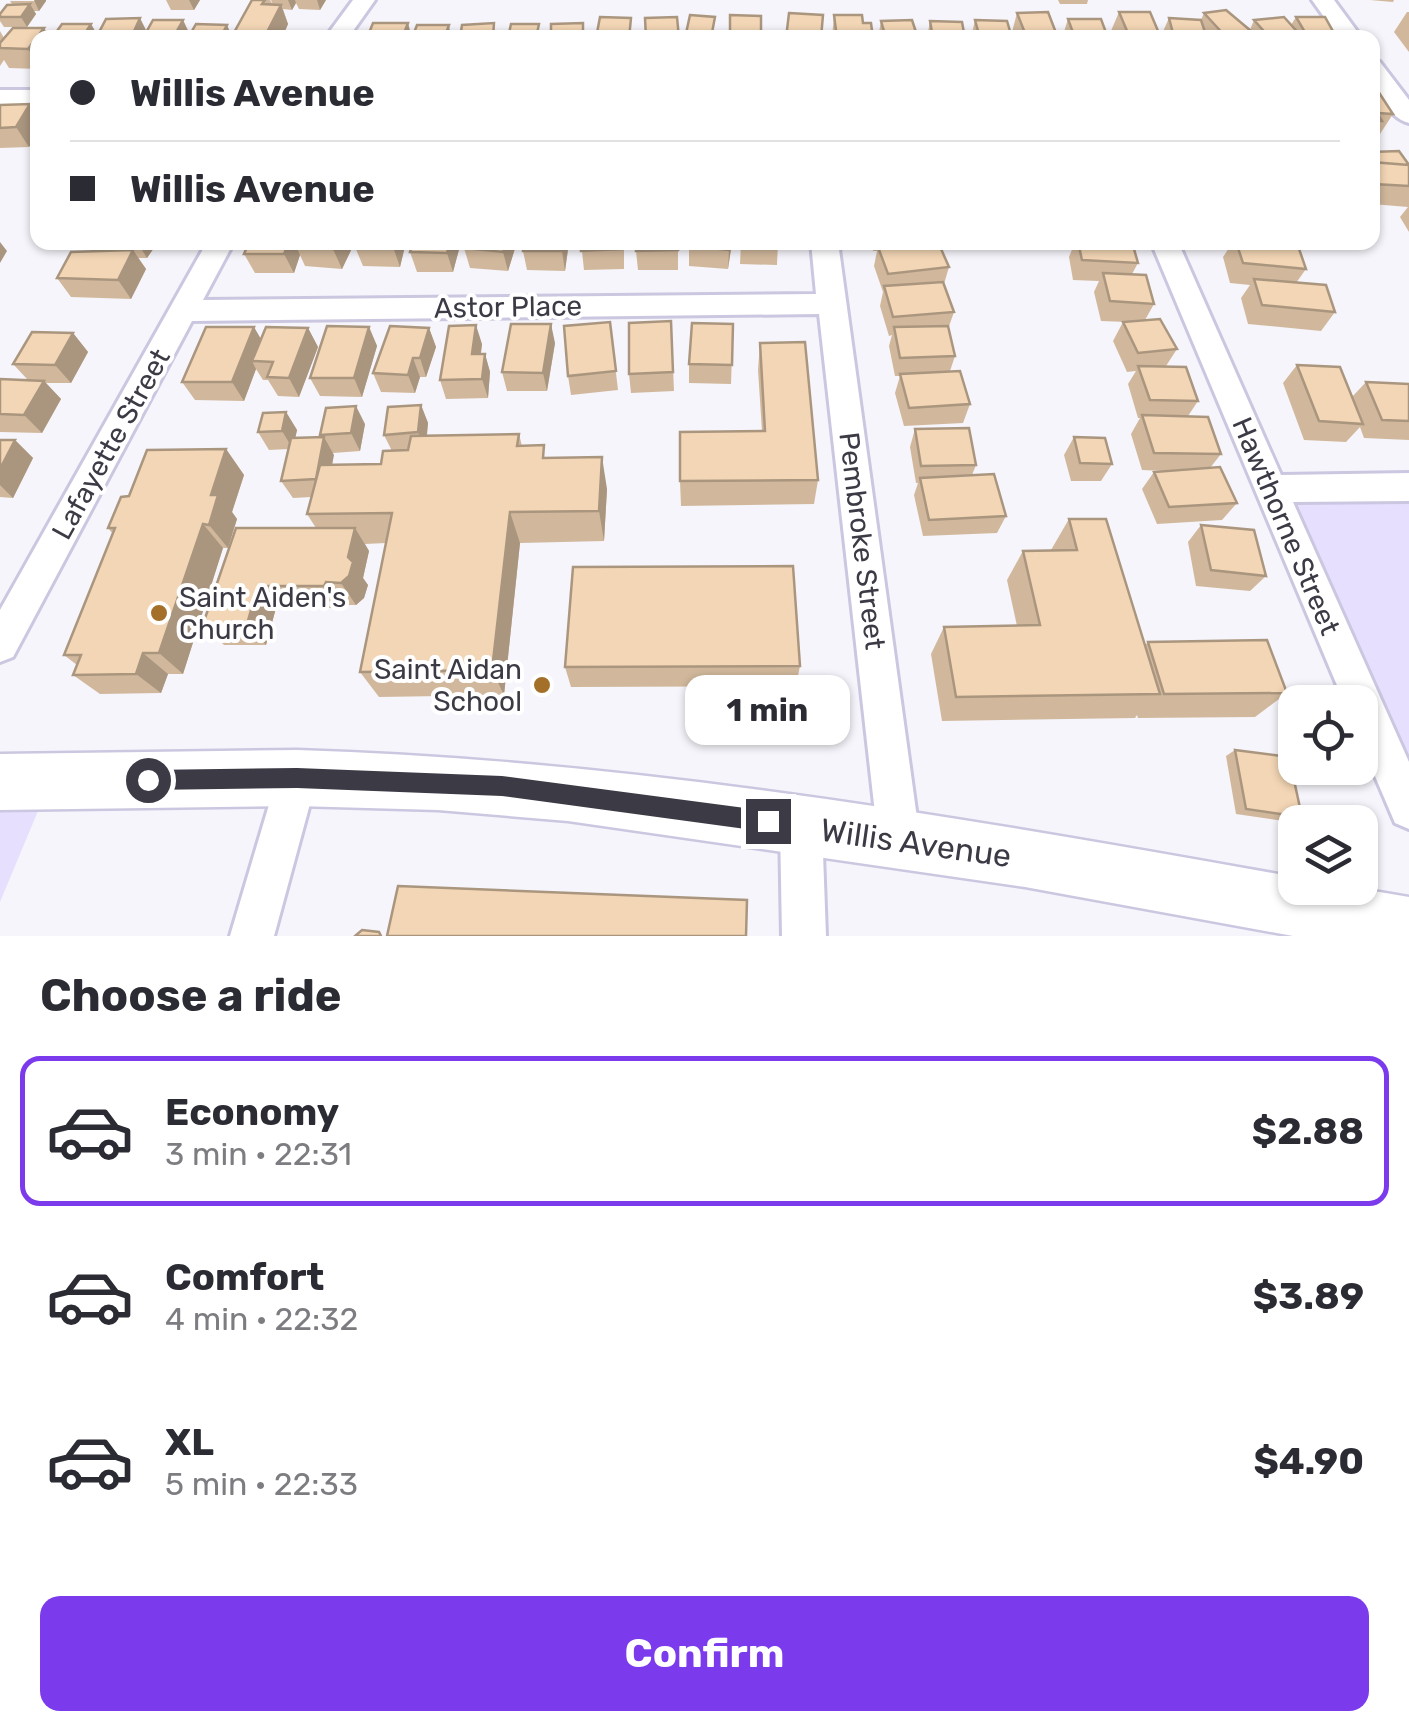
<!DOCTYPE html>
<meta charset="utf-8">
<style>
:root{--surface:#fff;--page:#f7f7f7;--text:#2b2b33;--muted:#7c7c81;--line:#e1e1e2;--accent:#7c3aed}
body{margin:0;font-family:Rubik,sans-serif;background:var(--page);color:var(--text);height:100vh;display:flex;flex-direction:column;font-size:38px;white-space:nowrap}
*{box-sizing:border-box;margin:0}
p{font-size:32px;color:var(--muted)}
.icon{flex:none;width:55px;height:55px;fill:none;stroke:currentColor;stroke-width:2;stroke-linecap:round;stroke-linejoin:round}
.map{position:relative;height:936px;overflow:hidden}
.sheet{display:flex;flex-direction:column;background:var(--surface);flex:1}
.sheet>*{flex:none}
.hud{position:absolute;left:30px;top:30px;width:1350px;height:220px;border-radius:20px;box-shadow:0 2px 8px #0004;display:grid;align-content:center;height:220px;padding:0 40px;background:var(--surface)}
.fabs{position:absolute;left:1278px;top:685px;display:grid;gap:20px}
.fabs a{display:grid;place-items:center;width:100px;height:100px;border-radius:20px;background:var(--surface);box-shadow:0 2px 8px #0004;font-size:50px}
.end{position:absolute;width:45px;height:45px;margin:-22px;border:12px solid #3c3a45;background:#fff;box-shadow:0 0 0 5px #fff}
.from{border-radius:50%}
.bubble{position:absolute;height:70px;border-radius:20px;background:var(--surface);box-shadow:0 2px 8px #0004;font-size:32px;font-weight:700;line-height:70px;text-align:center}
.hud b{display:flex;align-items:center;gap:35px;height:95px;font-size:38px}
.hud b+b{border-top:2px solid var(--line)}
.hud i{width:25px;height:25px;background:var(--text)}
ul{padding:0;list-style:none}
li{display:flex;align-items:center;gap:30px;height:150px;margin:0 20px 15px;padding:0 20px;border:5px solid transparent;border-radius:20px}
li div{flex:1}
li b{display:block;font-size:38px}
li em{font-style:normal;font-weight:700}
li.on{border-color:var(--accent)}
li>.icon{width:90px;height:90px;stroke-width:1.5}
h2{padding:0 40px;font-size:45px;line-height:120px}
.cta{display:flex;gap:20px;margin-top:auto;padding:20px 40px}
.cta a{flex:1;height:115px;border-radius:20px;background:var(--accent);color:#fff;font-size:40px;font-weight:700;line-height:115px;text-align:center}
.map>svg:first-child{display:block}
.green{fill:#e6e0fe}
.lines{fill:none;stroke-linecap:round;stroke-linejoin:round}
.minor-casing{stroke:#cbc7e0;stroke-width:6}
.secondary-casing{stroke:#cbc7e0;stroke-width:5}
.minor{fill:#fff;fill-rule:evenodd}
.secondary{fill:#fff;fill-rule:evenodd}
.wall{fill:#d1b89c}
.shaded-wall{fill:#aa967f}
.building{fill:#f3d6b5;stroke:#aa967f;stroke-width:2.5}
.route{fill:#3c3a45}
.poi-dot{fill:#a47029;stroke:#fff;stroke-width:4}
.labels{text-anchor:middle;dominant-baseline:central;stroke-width:8;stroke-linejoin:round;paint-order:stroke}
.street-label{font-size:28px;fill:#3c3a45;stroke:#fff}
.poi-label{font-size:28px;fill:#3c3a45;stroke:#fff;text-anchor:start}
.near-street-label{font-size:32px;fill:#3c3a45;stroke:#fff}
</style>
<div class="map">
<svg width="1409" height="936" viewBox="0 0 1409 936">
<rect width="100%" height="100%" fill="#f6f5fb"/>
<path class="green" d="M1409,495v314l-131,-311z
M51,780l-51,122v-121z"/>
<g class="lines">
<g class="minor-casing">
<path id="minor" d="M353,0h22l-27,38h-23z
M1312,0h22l28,38h-23z
M1372,60l8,2 29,38v23c-24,-6 -37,-41 -37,-63z
M0,90h38v14h-38z
M207,242h27l-31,58 613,-6 -5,-52h27l82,598 -6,15 -15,6 -15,-6 -6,-15 -59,-526 -627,7 -179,336 -13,5v-52z
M1151,242h27l103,233 128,-2v28l-116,1 116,260v67l-14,-6 -35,-82v-39h-16z
M297,758l14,6 6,14 -43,158h-44l47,-158 6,-14z
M801,805l15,6 6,15 4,110h-44l-2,-110 6,-15z"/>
</g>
<g class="secondary-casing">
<path id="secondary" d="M297,750c336,10 668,68 998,127v11h61l53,9v39h-116l-268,-49 -457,-66 -130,-11 -141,-4 -297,4v-56z"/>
</g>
<use href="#minor" class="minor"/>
<use href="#secondary" class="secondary"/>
</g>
<path class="wall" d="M166,0h34l-6,10h-23z
M252,0h18l3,5 -2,-5h55l-6,10 -21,-1 -3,-6 -4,7 -9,-1 5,15 -6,14h-230l39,-14 6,11 50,-5 36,-10 7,14 37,-9 5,11z
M1058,0h30l-1,4h-27z
M1370,0h24l-1,2z
M10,1h36l-7,10h-5l2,3 -9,13h-23l-4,-6v-4l12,-13z
M1119,12l42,24 8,-18 32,2 3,-7 46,17 4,-10 37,5 5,-8 39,18 -1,3h-220l-3,-7z
M1407,12h2v40l-15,-20z
M1017,13l41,25h-44l-2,-6z
M834,15l29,8 10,15h-41z
M1068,19l40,19h-46z
M975,20l37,18h-41z
M881,21l37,17h-40z
M930,21l35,17h-38z
M44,28l6,10h-12v31l-29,-1 -5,-8 -4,6v-35l4,7z
M1372,91l21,23 -13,20 -6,-1 -2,2z
M0,105l38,10v37l-6,-9 -3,4 -29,1z
M1372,152l37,12v68l-9,-15 8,-10 -36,-3z
M85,242h73l-11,16h-9l8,11 -15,30 -60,-2 -14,-19 34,-27z
M249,242h106l-13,27 -37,-3 -5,-11 -6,18h-39l-11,-19z
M406,242l-6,25 -37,-1 -8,-19z
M461,242l-8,30h-36l-7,-20z
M466,242h51l-9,29 -38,-3 -6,-20z
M524,242h45l-4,29 -38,-1 -4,-19z
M581,242h43v27l-40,1z
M678,242v28h-40l-2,-19z
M689,242h43l-4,27 -39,-3z
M741,242h37l-1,23 -37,-1z
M872,242h66l11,25 -5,17 10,28 -6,17 7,27 -5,15 20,33 -7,19 -59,3 -9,-33 5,-17h-5l-6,-30 3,-11 -3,1 -9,-30 3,-14 -9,-26 3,-15h-4z
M1075,242h57l6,21 -6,11 22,30 -9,16 32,29 -11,17 32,35 -10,15 33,38 -11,14 27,35 -15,17 -65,4 -15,-35 12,-17 11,-1 -23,-1 -11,-36 9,-16h-2l-10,-34 8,-13 -9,1 -14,-31 10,-19h4l-26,-1 -7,-29 5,-11 -26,-1 -4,-23z
M1213,242l84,1 9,26 -10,14 39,29 -14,19 -73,-7 -7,-26 9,-13 -20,-2 -7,-26 6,-9h-14z
M671,321l3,70 -43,2 -2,-19z
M610,322l8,68 -47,5 -3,-19z
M733,324l-2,60 -42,-1v-19z
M369,327l8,19 -15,51 -42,-1 -10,-18z
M308,328l10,19 -19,50 -21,-1 -10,-16h-5l-7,-11 -12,32 -49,-1 -13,-18 79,-43z
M429,328l7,19 -10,30h-6l-5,16 -34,-1 -8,-19z
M73,333l15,19 -17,31h-25l15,16 -19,34 -42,-1v-53l28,1 -15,-16z
M555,343l-8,48h-40l-5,-19z
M760,343l58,137 -4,24 -133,2 -1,-25 82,-50 -4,-61z
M482,344l-1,10h4l5,18 -2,26 -42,1 -6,-19z
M1297,365l55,32 14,-15 43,2v56l-45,-2 -4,-11 -14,15 -42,-2 -21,-57z
M421,405l7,18 -1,13 92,-2 3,12 85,43 -3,52 -84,2 -16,152 -125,2 -19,-25 26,-129 -21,1 4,7 -6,27 5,7 -4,13 -8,7h-15l-1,3h-64l-10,37h-42l-21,-21 113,-96 -9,-14 4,-17 -18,1 -12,-17 8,-32 -20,1 -11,-18 28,-20 11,18 -2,8 26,-1 -1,-2 45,-11 -5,27 -27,2 -1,12 49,-1 11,-13 -8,-16z
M915,429l61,36 -4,10 34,41 -9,17 -74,3 -9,-41 4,-12h-2l-6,-36z
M1074,437l38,27 -11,17h-30l-7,-26z
M0,440h15l18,18 -20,40 -13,-1z
M226,449l18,26 -12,37 5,7 -9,29h-5l-40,126h-15l-7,19 -61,1 -27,-19 4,-10 -13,-10 49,-121 -5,-6 21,-32z
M1069,519l76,126 3,-3 139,51 -32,24 -117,1 -1,-3 -2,3 -193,3 -11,-67 13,-27 73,-1 -10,-46 16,-29 28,-1z
M1201,525l65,51 -16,15 -54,-5 -8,-44z
M800,666l-4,20 -225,1 -6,-20z
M1235,750l67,67 -11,5 -55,-8 -10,-58z"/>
<path class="shaded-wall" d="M34,0h12v1l-7,10z
M189,0h11l-6,10z
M288,0h7l1,3 -4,7z
M317,0h9l-6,10z
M30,4l6,10 -9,13 -6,-10z
M281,5l7,19 -6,14h-18z
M140,18l10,20h-19z
M183,20l8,18h-18z
M408,23l4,15h-10z
M91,24l8,14h-17z
M227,25l5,13h-12z
M449,25l2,13h-7z
M44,28l6,10h-12v26l-10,-15z
M30,104l8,11v19l-9,5 3,4 -3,4 -13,-20z
M0,242l7,9 -7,12z
M137,242h21l-11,16z
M285,242h14l-3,4 4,9 -6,18 -10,-19z
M337,242h18l-13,27 -9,-20z
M394,242h12l-6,25 -7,-20z
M450,242h11l-8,30 -6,-19z
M506,242h11l-9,29 -5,-19z
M564,242h5l-4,29 -3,-20z
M730,242h2l-4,27 1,-19z
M133,250l13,19 -15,30 -13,-19z
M551,324l4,19 -8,48 -4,-18z
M476,325l6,19 -4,29 -6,-19z
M254,327l11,19 -13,15 4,8 -12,32 -12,-19z
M369,327l8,19 -15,51 -8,-19z
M308,328l10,19 -19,50 -10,-19z
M429,328l7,19 -10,30 -6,-19z
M73,333l15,19 -17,31 -16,-18z
M485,354l5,18 -2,26 -6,-19z
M413,358l7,19 -5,16 -7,-18z
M44,381l17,18 -19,34 -18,-18z
M421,405l7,18 -3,27 -7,-18z
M356,406l9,18 -5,27 -9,-18z
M286,412l11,18 -4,19 -11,-18z
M324,437l10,18 -8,41 -10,-17z
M15,440l18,18 -20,40 -13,-13v-16z
M226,449l18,26 -12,37 5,7 -9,29 -19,-23 2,-30z
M602,457l5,32 -3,52 -5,-30z
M510,512l10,31 -16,152 -12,-25z
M203,524l20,24 -40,126 -24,-21z
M355,528l14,23 -6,27 5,7 -4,13 -8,7 -15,-22z
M326,582l15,23 -1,3 -16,-22z
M258,586l18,22 -10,37 -19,-21z
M143,653l25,21 -7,19 -25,-19z"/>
<path class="building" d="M252,0h13l-3,4 19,1 -17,33h-33z
M30,4l-9,13h-21v-3l7,-9z
M1226,10l31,26 -30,2 -23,-25z
M1048,12l10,26h-31l-10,-25z
M1119,12h31l11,26h-31z
M789,13l34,2 -2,23h-35z
M690,15l25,2 -4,21h-26z
M730,15l31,1v22h-31z
M834,15h28l1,8h8l2,15h-36z
M600,17l31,1 -2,20h-33z
M677,17l2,21h-33l-1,-20z
M1284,17l17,19 -31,2 -16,-18z
M1296,17h29l10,18 -29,-1z
M140,18l-9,20h-35l10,-19z
M1169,18l32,2 6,18 -33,-1z
M1068,19h33l7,19h-33z
M153,20h30l-10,18h-30z
M912,20l6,18h-32l-5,-17z
M975,20l32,1 5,17h-32z
M930,21l32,1 3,16h-32z
M373,23h35l-6,15h-35z
M494,23l-1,15h-33l2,-13z
M583,23v15h-32v-14z
M62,24h29l-9,14h-30z
M196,24l31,1 -7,13h-32z
M511,24h28l-3,14h-28z
M417,25h32l-5,13h-32z
M13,28h31l-16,21 -28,-1v-5z
M1372,91h6l15,23 -16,-1 5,8h-10z
M30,104l-14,23 -16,1v-23z
M38,120v18l-9,1z
M1399,151l10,14 -37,-3v-10z
M1372,162l37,3v21l-35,-2 -2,-5z
M249,242h40l-5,12h-40z
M298,242h39l-4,7 -37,-3z
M356,242h38l-1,5h-38z
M413,242h37l-3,11 -37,-1z
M466,242h40l-3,10 -39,-4z
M524,242h40l-2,9h-39z
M581,242h41v7l-41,2z
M637,242h41v8l-42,1z
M689,242h41l-1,8 -41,-4z
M741,242h37v4l-37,-2z
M916,242h22l11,25 -61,7 -10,-27z
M1078,242h54l6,21 -56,-3z
M1236,242l61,1 9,26 -63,-6z
M133,250l-15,30 -61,-2 14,-26z
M1103,273l43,2 8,29 -44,-3z
M1254,279l72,6 9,27 -73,-7z
M943,282l11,30 -61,5 -9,-31z
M1160,319l17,30 -39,4 -15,-31z
M671,321l2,51 -44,2v-51z
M610,322l6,49 -48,5 -4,-50z
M692,323l41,1 -1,41 -43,-1z
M511,324h40l-8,49 -41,-1z
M476,325l-4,29h13l-3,25 -42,1 9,-54z
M327,326l42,1 -15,51h-44z
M390,326l39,2 -9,30h-7l-5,17 -35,-2z
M948,326l7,30 -55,2 -6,-31z
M206,327h48l-22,55h-50z
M266,327l42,1 -19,50 -22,-1 6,-15 -21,-1z
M32,332l41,1 -18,32 -42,-1z
M805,342l13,138 -138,1v-49l85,-1 -5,-88z
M1297,365l43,2 23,57 -44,-3z
M1138,366l48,1 12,34 -48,-1z
M960,371l10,33 -61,4 -9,-34z
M0,379l44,2 -20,34 -24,-1z
M1366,382l43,2v37l-27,-1z
M421,405l-3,27 -34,3 4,-28z
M356,406l-5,27 -31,2 6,-27z
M286,412l-4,19 -24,1 5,-19z
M1142,415l66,2 13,37 -67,-1z
M969,428l7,37 -55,1 -6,-37z
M519,434l-2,12 27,-1 -1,13 59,-1 -3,54 -89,1 -18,158 -132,2 32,-159 -85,1 13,-49 61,-1 2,-13 25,-1 3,-14z
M324,437l-8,42 -35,2 10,-43z
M1074,437l31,1 7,26 -32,-1z
M0,440h15l-15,29z
M226,449l-15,46h7l-9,30 -6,-1 -44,129h-16l-7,21 -63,1 8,-20h-17l51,-127h-7l13,-31 8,-1 18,-46z
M1220,467l17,36 -68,4 -15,-35z
M994,474l12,42 -77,4 -9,-42z
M1069,519h37l54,175 -204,3 -12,-70 96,-2 -17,-74 54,-1z
M1201,525l53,5 12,46 -55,-6z
M236,528h119l-7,29 5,5 -4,14 -8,7 -15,-1 -2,4h-66l-11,38h-44z
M793,566l7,100 -235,1 8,-100z
M1267,640l20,53 -123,1 -16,-52z
M1235,750l54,7 13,60 -56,-8z
M398,886l349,14 -1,36h-359z
M362,930l17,2 2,4h-26z"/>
<path class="route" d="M297,768l205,8 266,35 7,3 3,7 -3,8 -7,3 -266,-36 -205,-8 -149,2 -10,-10 10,-10z"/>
<g class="poi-dot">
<circle cx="159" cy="613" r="10"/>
<circle cx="542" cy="685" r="10"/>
</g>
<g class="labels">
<g class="street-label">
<text transform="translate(508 307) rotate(-1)">Astor Place</text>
<text transform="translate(111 444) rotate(-61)">Lafayette Street</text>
<text transform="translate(1286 526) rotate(67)">Hawthorne Street</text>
<text transform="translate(862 541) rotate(83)">Pembroke Street</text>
</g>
<g class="poi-label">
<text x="179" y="597">Saint Aiden's<tspan x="179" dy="32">Church</tspan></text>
<text x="522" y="669" text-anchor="end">Saint Aidan<tspan x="522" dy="32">School</tspan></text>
</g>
<g class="near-street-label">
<text transform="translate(916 843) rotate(8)">Willis Avenue</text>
</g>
</g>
</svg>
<div class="fabs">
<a><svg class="icon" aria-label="locate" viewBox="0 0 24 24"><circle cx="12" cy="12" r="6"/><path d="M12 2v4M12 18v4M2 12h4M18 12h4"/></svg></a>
<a><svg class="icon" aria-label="layers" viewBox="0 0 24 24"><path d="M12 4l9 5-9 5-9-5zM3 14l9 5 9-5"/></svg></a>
</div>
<i class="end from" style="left:148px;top:780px"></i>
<i class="end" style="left:768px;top:821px"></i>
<div class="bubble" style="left:685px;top:675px;width:165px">1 min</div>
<div class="hud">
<b><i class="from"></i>Willis Avenue</b>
<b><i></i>Willis Avenue</b>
</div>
</div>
<section class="sheet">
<h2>Choose a ride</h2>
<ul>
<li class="on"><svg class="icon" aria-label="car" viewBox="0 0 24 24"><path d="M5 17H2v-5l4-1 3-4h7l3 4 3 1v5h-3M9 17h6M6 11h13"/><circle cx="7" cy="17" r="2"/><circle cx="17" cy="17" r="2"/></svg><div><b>Economy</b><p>3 min · 22:31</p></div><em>$2.88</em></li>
<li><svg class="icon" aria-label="car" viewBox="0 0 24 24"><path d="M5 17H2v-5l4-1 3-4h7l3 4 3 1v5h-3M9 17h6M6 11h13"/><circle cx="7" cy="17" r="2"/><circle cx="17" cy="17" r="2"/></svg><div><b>Comfort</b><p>4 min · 22:32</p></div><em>$3.89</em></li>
<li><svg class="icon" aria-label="car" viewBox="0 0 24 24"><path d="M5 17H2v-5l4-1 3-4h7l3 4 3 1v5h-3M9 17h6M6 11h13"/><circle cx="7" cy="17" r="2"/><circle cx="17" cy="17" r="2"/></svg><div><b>XL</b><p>5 min · 22:33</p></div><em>$4.90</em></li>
</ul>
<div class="cta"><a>Confirm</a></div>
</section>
